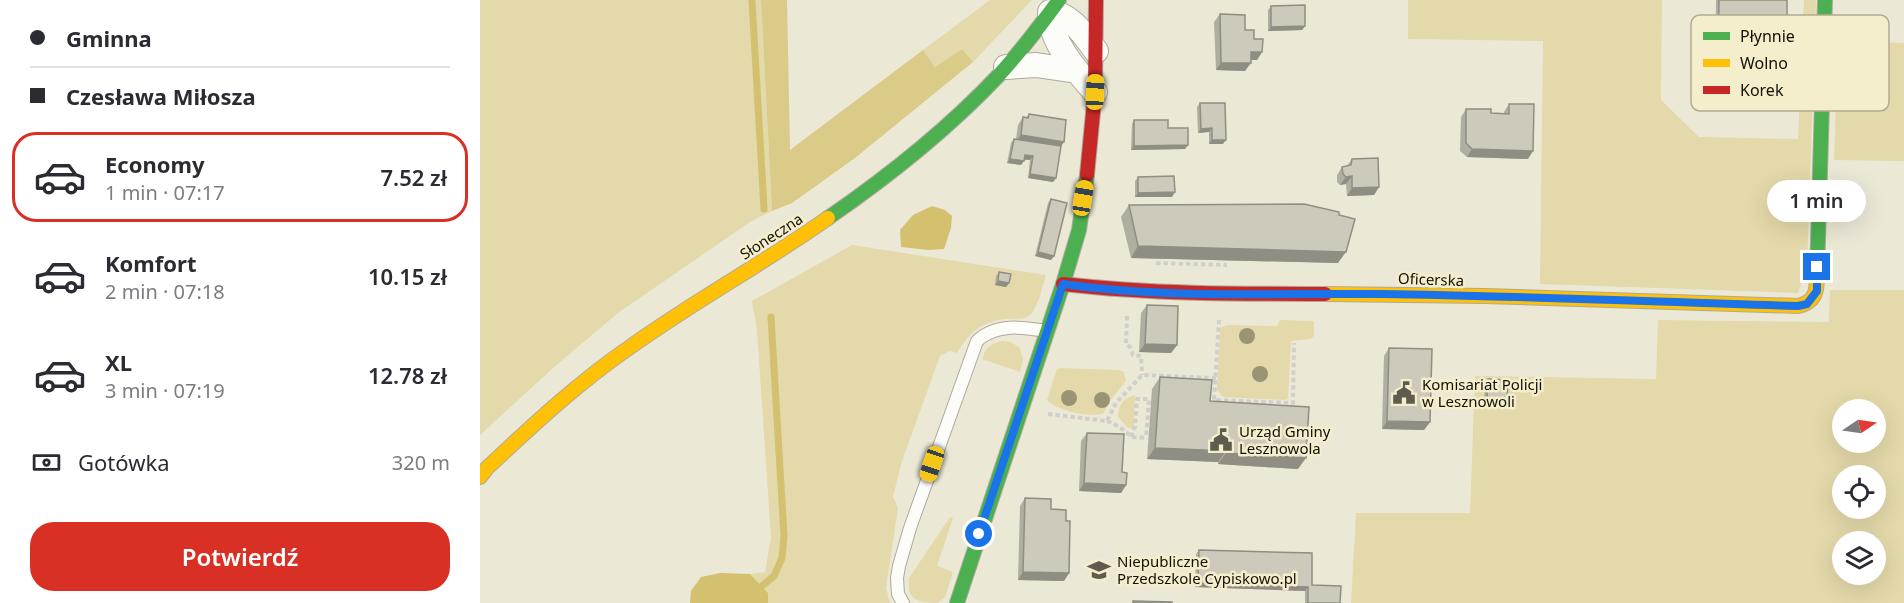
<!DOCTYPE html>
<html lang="pl">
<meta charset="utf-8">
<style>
:root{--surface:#fff;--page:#f2f2f3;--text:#2b2b33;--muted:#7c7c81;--line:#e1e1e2;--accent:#d93025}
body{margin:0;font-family:"Noto Sans",sans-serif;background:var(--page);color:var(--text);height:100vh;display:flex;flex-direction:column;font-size:22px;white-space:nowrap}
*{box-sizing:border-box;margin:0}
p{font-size:20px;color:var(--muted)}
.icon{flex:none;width:33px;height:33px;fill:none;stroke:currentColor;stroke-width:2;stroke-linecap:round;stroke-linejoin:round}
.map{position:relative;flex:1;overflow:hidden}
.details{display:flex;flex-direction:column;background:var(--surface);width:480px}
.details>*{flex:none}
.hud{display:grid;align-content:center;height:132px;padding:0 30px;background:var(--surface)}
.needle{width:39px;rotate:77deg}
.buttons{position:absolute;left:1352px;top:399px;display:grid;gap:12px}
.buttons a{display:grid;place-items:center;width:54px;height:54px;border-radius:50%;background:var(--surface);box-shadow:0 6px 24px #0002;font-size:30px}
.end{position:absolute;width:27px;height:27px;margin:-14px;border:8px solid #1a73e8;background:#fff;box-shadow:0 0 0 3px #fff}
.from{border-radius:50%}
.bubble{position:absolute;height:42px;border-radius:21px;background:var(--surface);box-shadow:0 6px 24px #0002;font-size:20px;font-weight:600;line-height:42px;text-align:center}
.car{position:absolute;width:18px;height:36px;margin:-18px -9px;border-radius:8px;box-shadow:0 0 4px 2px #0007;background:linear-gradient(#f5c518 24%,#345 0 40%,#f5c518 0 76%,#345 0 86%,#f5c518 0)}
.hud b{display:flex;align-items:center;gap:21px;height:57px;font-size:22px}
.hud b+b{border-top:2px solid var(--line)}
.hud i{width:15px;height:15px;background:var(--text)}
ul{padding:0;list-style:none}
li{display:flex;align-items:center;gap:18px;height:90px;margin:0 12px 9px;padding:0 18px;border:3px solid transparent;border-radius:24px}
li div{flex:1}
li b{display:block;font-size:22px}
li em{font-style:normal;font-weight:600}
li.selected{border-color:var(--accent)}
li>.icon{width:54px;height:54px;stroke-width:1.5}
.pay{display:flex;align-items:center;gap:15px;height:66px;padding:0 30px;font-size:22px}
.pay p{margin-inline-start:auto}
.button{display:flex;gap:12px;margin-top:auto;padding:12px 30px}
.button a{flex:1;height:69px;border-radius:24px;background:var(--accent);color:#fff;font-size:24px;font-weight:600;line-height:69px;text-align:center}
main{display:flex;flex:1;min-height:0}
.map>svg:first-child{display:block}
.green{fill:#e4d9aa;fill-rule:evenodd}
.forest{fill:#dacb88}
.water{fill:#d3c170}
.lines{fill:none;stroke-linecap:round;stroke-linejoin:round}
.stream{stroke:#d3c170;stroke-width:7}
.lane-casing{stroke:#adaa9c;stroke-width:14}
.street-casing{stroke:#adaa9c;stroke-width:26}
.fast-casing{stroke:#adaa9c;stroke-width:16}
.slow-casing{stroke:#adaa9c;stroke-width:16}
.jam-casing{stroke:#adaa9c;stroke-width:16}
.path{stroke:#d1cfca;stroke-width:4;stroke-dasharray:4.5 3;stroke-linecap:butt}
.lane{stroke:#fcfcf9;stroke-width:12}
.street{stroke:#fcfcf9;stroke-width:24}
.fast{stroke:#4caf50;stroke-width:14}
.slow{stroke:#ffc107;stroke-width:14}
.jam{stroke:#c62828;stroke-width:14}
.tree{fill:#9b9474}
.wall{fill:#b0aea1}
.shaded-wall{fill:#908d83}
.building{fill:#cdcabb;stroke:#908d83;stroke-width:1.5}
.route{stroke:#1a73e8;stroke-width:8}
.labels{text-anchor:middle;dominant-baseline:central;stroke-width:5;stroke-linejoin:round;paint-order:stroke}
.street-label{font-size:15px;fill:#131006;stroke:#f5eecd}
.poi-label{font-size:15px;fill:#131006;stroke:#f5eecd;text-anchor:start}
.key{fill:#f5eecd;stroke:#b1ab91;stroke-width:1.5}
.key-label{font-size:16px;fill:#131006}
</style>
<main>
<section class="details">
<div class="hud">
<b><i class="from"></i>Gminna</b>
<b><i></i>Czesława Miłosza</b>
</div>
<ul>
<li class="selected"><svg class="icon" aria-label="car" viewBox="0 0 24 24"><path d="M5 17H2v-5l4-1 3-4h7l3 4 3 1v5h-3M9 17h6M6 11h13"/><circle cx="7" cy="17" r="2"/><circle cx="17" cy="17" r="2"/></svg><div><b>Economy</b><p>1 min · 07:17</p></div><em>7.52 zł</em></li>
<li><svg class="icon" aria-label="car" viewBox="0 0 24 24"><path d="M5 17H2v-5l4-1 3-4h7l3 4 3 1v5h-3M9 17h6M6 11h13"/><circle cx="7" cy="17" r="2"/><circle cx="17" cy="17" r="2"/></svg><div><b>Komfort</b><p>2 min · 07:18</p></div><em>10.15 zł</em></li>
<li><svg class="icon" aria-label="car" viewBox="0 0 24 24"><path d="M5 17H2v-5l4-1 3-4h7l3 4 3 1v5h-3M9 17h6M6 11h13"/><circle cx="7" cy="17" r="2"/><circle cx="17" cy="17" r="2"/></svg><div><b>XL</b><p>3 min · 07:19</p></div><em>12.78 zł</em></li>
</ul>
<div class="pay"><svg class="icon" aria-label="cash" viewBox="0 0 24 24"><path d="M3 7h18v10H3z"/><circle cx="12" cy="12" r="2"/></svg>Gotówka<p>320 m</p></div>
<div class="button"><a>Potwierdź</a></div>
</section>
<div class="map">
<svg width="1424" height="603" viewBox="0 0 1424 603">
<rect width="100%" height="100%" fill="#ece8d6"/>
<path class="green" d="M0,0h281l11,211 -22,11 -132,91 -65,55 -73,67z
M510,0h42l-59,62 -11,-13 -27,18 -12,-17z
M928,0h254l-1,100 38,37 99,2 6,-139h12l-9,268 -9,25 -258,-9 3,-243 -135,-2z
M1358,40l66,3v118l-70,-1z
M372,245l194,30c-3,10 -8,32 -15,39 -7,7 -17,4 -26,5 -24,3 -36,14 -48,34l-7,-2 -10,5 -38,105 -9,36 5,11 -12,80 4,15h-122v-10l-18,-19 15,-2 6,-34 -14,-208 -5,-29z
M1350,290h74v313h-553l5,-90h114l5,-137 181,3 2,-59 171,2zM1362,410h33v32h-33zM1362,476h33v32h-33zM1362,542h33v32h-33z
M800,320l34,1v15l-3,3 -20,2 -3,58 -4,1 -61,-3 -6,-7 3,-60 2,-3 5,-2 50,1z
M522,341l9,1 9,6 3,11 -3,13 -38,-13c4,-12 8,-15 20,-18z
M582,368l57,2 5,2 2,9 -17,21 -6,12c-16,3 -45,-3 -56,-14l10,-31z
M655,395l-1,31 -2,2h-4l-10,-11c1,-13 4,-18 17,-22z
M470,517l3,1 -16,48 16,6 -8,25 -7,6c-19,0 -32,-2 -29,-25z"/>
<path class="forest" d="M281,0h26l3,150 133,-100 12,17 27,-18 11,13 -118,96 -63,45 -20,8z"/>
<path class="water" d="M452,206l13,4 7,6 -1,12 -7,21 -16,1 -27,-3 -1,-17 13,-15z
M240,573l30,1 18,19v10h-78l1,-12 10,-14z"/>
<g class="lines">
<path class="stream" d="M272,0l12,209
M282,586l12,-10 8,-18 2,-22 -13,-219"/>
<g class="lane-casing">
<path id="lane" d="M423,603l-5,-9 -1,-16 2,-12 11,-38 67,-187c19,-18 46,-14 70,-10"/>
</g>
<g class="street-casing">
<path id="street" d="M526,67l30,-2 41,6
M615,92c-18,-20 -46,-52 -45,-80 22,3 34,23 46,39"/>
</g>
<g class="fast-casing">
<path id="fast" d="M348,218c61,-42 120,-89 171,-143 22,-24 41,-49 60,-75
M1337,275l8,-275
M477,603l106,-319 16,-54 8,-55"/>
</g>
<g class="slow-casing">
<path id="slow" d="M845,294l160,2 313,10c18,-4 19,-15 19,-31
M0,477l7,-9c47,-44 93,-87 146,-123 63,-45 131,-82 195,-127"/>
</g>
<g class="jam-casing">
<path id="jam" d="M607,175l8,-83 1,-92
M583,284c87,10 174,10 262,10"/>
</g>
<path class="path" d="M676,263l71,2
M647,316l-1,28 4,3 3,8 8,1 1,19
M739,320l-5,80 79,3 1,-60
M568,414l59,7 9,-18 26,-28 74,3
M627,421l13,6 12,10 15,1
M652,437v-6l3,-4 2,-28h12l-3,39"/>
<use href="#lane" class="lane"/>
<use href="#street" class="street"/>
<use href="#fast" class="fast"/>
<use href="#slow" class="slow"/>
<use href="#jam" class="jam"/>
</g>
<g class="tree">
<circle cx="767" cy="336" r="8"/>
<circle cx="780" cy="374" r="8"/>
<circle cx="589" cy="398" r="8"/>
<circle cx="622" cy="400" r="8"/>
</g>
<path class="wall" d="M1236,0h71v21l-4,4 -1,56 -31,-1v26l-3,4 -33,-1z
M791,6l34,20 -3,4 -34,1v-21z
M740,14l25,16 9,9 8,13 -5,8h-6l-6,11 -29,-1 -2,-48z
M720,103l23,41h-14v-12l-11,1 -1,-26z
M1029,104l19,55 -61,-2 -7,-6 1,-34 5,-8 25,4 13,1v-2z
M549,114l35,28 -3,4 -5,32 -3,4 -25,-4 2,-18h-6l-3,5 -14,-2 4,-20 3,-4h2l2,-14 5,-8 3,1z
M654,120l34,8 20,17 -3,4 -54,1 1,-26z
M872,159l27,28 -5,8 -27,1 -1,-12 -6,1 -3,-3v-7l5,-8 5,-1z
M658,177l34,20h-37v-16z
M571,199l3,57 -3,4 -16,-4 13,-53z
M649,205l210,10 -1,48 -207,-5 -10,-41z
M519,272l10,11 -3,4 -11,-2 1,-9z
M667,305l30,40 -6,8 -32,-1 2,-39z
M909,348l41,74 -6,8 -42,-1 2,-73z
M680,377l50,24 88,68 -80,-5v-2l-71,-3 5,-70z
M1008,379l19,21 -3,4 -20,-1 1,-19z
M607,433l35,39 4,13 -5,8 -42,-2 2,-50z
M545,498l26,11 15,12 3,52 -5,8 -46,-1 2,-74z
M719,550l113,35 28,18h-35v-12l-110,-4 1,-33z"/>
<path class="shaded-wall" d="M825,26l-3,4 -34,1 3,-4z
M771,52h11l-5,8h-12z
M741,63h30l-6,8 -29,-1z
M1271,76l34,1 -3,4 -34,-1z
M1238,105l33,1 -3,4 -33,-1z
M732,128l-3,4 -11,1 3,-4z
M541,135l43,7 -6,8 -43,-7z
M732,140h14l-3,4h-14z
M708,145l-3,4 -54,1 3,-4z
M992,149l61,2 -5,8 -61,-2z
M545,155l8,1 -3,4 -8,-1z
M530,159l14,2 -3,4 -14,-2z
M550,174l26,4 -3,4 -25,-4z
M872,176l-6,8 -6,1 6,-8z
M899,187l-5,8 -27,1 5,-8z
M695,192l-3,5h-37l3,-4z
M658,246l208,6 -8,11 -207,-5z
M558,252l16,4 -3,4 -16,-4z
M518,281l11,2 -3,4 -11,-2z
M665,344l32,1 -6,8 -32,-1z
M1007,399l20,1 -3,4 -20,-1z
M907,421l43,1 -6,8 -42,-1z
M675,448l71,3 -8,11 -71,-3z
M746,453l80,5 -8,11 -80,-5z
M604,483l42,2 -5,8 -42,-2z
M543,572l46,1 -5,8 -46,-1z
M718,583l110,4 -3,4 -110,-4z"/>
<path class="building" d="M1239,0h68v21h-4v12h3l-1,44 -34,-1v30l-33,-1z
M825,5v21l-34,1v-21z
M740,14l25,1v15h9v9h9l-1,13h-11v11h-30z
M720,103h25l1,37h-14v-12l-11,1z
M1029,104h25l-1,47 -61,-2 -6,-6v-34h25v4l18,1z
M549,114l37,6 -2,22 -43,-7 2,-18 5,1z
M654,120h34v8h20v17l-54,1z
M534,139l47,7 -5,32 -26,-4 3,-18 -8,-1 -1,6 -14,-2z
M898,158l1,29 -27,1v-12l-6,1 -3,-3 -1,-7 9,-2 1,-6z
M694,176l1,16 -37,1v-16z
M571,199l16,4 -13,53 -16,-4z
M824,204l35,8v3l16,4 -9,33 -208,-6 -9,-41z
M519,272l12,2 -2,9 -11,-2z
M667,305l31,1 -1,39 -32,-1z
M909,348l43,1 -2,73 -43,-1z
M680,377l52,3 -2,21 99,6 -3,51 -80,-5v-2l-71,-3z
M1008,379l20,1 -1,20 -20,-1z
M607,433l37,1 -2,38 5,1 -1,12 -42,-2z
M545,498l26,1v10l15,1v11h4l-1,52 -46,-1z
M719,550l113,3v32l29,1 -1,17h-32v-16l-110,-4z
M653,601l39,1v1h-39z"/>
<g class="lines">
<path class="route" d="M499,534l84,-250c105,15 212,9 318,10 139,2 278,8 417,12l9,-2 10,-13v-24"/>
</g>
<defs>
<g id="civic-bare" transform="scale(1.8)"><path d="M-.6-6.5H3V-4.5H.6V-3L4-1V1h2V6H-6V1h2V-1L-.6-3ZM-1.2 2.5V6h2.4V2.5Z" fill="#5f5c4f" stroke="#f5eecd" stroke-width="2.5" paint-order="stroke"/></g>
<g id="school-bare" transform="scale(1.8)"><path d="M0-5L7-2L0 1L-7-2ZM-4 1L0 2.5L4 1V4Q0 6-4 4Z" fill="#5f5c4f" stroke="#f5eecd" stroke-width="2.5" paint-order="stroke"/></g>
</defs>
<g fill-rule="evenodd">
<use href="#civic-bare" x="924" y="393"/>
<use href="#civic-bare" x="741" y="440"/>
<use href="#school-bare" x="619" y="570"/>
</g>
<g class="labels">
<g class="street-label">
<text transform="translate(291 236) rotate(-33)">Słoneczna</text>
<text transform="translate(951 279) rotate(2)">Oficerska</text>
</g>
<g class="poi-label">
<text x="942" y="384">Komisariat Policji<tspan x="942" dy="17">w Lesznowoli</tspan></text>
<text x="759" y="431">Urząd Gminy<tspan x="759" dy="17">Lesznowola</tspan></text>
<text x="637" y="561">Niepubliczne<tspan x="637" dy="17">Przedszkole Cypiskowo.pl</tspan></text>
</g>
</g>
<rect x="1211" y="15" width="198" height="96" rx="9" class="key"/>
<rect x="1223" y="32" width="27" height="8" fill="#4caf50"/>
<rect x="1223" y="59" width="27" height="8" fill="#ffc107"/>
<rect x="1223" y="86" width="27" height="8" fill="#c62828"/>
<g class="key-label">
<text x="1260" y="42">Płynnie</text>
<text x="1260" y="69">Wolno</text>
<text x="1260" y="96">Korek</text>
</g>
</svg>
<div class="buttons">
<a><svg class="needle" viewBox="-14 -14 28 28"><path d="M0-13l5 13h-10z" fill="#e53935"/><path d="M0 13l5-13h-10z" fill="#7c7c81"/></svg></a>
<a><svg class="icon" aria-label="locate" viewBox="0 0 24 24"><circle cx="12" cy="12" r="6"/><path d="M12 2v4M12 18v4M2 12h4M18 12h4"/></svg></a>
<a><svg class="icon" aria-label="layers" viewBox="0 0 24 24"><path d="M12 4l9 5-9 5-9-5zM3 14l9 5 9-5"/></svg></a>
</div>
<i class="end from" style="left:499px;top:534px"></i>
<i class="end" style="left:1337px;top:267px"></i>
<div class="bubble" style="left:1287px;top:180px;width:99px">1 min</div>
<i class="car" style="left:615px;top:92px;rotate:2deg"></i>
<i class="car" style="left:603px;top:198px;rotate:9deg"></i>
<i class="car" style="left:452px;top:464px;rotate:199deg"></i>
</div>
</main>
